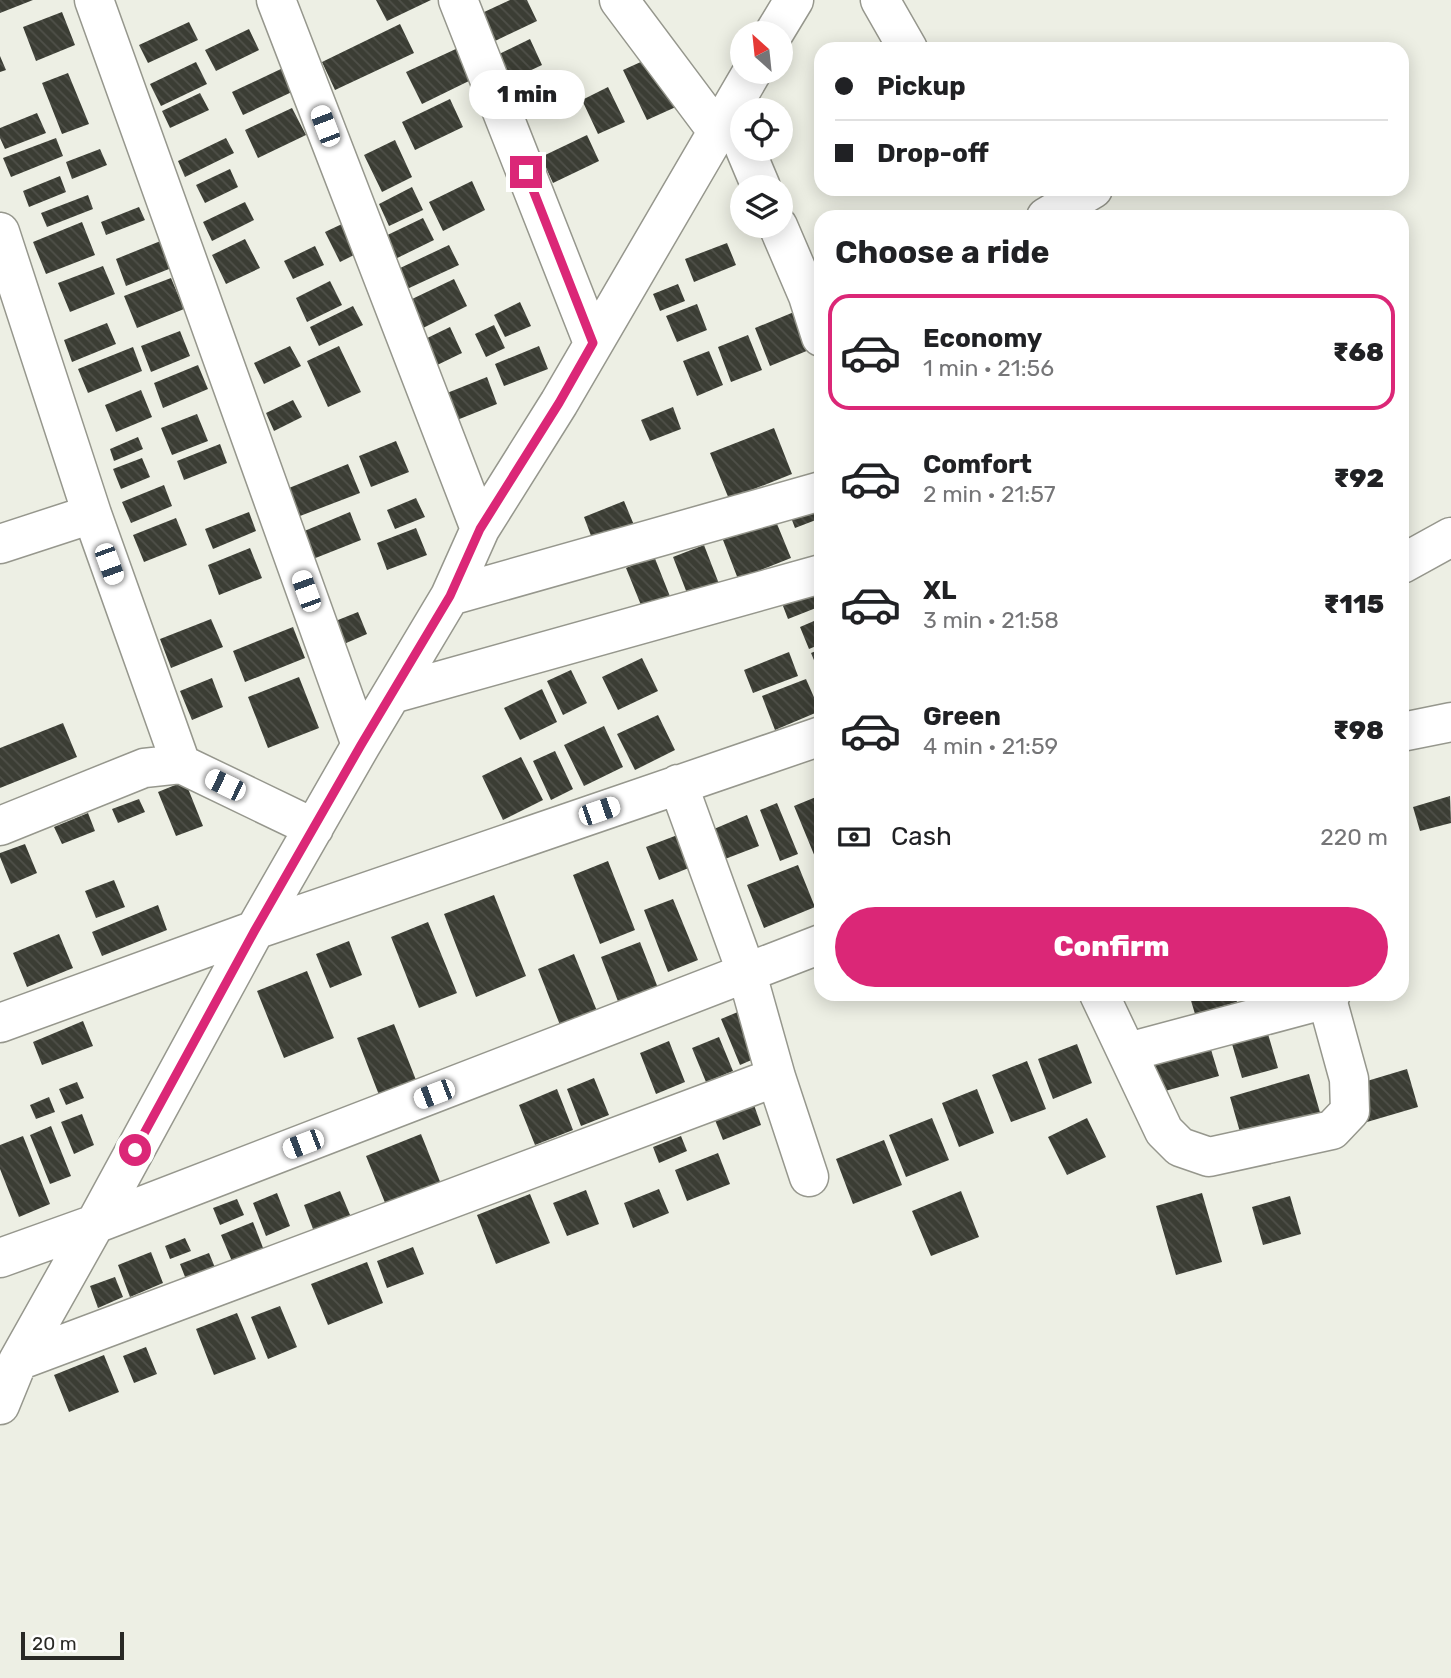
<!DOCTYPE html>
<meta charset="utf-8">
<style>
:root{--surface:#fff;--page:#f2f2f2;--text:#202124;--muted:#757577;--line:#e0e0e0;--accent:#db2777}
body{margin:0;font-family:Rubik,sans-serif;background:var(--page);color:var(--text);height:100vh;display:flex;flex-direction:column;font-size:26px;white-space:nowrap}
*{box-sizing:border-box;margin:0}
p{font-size:23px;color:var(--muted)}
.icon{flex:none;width:38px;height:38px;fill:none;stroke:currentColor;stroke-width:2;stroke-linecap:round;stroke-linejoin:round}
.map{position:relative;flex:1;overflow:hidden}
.drawer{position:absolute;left:814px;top:210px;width:595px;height:791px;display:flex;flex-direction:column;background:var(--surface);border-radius:21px;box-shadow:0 4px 18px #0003}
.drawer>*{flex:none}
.banner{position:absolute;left:814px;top:42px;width:595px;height:154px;border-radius:21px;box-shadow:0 4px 18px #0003;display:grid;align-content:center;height:154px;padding:0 21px;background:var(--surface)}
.needle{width:46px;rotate:333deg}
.controls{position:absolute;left:730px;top:21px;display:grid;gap:14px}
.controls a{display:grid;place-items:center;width:63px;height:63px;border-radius:50%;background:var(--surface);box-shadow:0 4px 18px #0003;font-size:35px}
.scale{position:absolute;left:21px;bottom:18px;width:103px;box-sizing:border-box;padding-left:7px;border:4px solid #292925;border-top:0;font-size:19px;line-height:24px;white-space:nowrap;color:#292925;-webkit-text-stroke:5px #fff;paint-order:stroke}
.end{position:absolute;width:32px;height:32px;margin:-16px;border:9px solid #db2777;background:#fff;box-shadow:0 0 0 4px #fff}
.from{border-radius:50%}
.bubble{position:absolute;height:49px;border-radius:24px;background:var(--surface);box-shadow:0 4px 18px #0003;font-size:23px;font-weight:800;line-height:49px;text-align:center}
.car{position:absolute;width:21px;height:42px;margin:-21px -10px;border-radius:9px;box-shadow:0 0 5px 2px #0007;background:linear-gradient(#fff 24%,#345 0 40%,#fff 0 76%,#345 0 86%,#fff 0)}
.banner b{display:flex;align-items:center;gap:24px;height:66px;font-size:26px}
.banner b+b{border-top:2px solid var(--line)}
.banner i{width:18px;height:18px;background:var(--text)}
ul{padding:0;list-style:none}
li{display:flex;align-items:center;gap:21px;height:116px;margin:0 14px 10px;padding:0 7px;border:4px solid transparent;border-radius:21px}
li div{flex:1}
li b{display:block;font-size:26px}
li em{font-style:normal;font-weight:800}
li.selected{border-color:var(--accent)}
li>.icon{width:63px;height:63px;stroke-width:1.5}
h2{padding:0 21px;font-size:32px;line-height:84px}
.pay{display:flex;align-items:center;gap:18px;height:77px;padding:0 21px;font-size:26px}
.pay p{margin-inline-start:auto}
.button{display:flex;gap:14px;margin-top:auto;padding:14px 21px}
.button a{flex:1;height:80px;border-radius:42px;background:var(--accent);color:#fff;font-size:28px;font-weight:800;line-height:80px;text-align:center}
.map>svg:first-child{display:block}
.building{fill:url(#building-back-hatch)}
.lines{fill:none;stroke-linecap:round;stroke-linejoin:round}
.minor-casing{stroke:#96978d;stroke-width:41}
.minor{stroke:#fff;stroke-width:38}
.route{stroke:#db2777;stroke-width:9}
</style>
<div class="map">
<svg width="1451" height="1678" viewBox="0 0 1451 1678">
<defs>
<pattern id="building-back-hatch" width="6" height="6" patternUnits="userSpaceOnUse" patternTransform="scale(1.75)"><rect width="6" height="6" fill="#3b3d34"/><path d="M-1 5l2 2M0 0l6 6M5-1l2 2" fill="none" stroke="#4f5049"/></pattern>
</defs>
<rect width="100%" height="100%" fill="#edefe4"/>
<path class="building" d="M0,0h33l-33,13z
M376,0h55l-44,21z
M510,0h17l10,21 -42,20 -13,-28z
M62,12l13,33 -39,16 -13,-34z
M189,22l9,18 -50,23 -9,-18z
M400,24l14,29 -79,37 -13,-28z
M249,29l10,21 -43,21 -11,-21z
M530,39l12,26 -32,15 -13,-25z
M458,48l15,31 -51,25 -16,-32z
M0,56l6,14 -6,2z
M654,56l24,50 -31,14 -24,-50z
M196,62l11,22 -46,22 -11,-22z
M283,68l11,23 -51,24 -11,-23z
M68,73l21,51 -27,10 -20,-51z
M608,87l17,35 -27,12 -16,-34z
M200,93l9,17 -39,18 -8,-17z
M450,99l13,28 -48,23 -13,-28z
M292,108l14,27 -48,23 -13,-28z
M37,113l9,20 -41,16 -5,-11v-10z
M587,135l12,26 -46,22 -12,-26z
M56,138l7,18 -52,21 -8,-19z
M226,138l8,15 -49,24 -7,-16z
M395,140l17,37 -30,15 -18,-37z
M100,149l7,16 -35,14 -6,-17z
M230,169l8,18 -33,16 -9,-18z
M60,176l6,16 -37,15 -6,-16z
M472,181l13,29 -42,21 -14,-29z
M412,187l11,23 -34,16 -10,-22z
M88,195l5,14 -46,18 -6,-14z
M245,202l9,18 -42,21 -9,-19z
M139,207l6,13 -39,15 -5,-13z
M423,218l11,22 -47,23 -10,-23z
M82,222l13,33 -49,19 -13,-32z
M342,224l14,30 -16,8 -15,-30z
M245,239l15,29 -34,16 -14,-29z
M163,240l11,27 -48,19 -10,-27z
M727,243l9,22 -42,17 -9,-23z
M449,245l10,20 -52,24 -9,-20z
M315,246l9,19 -31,14 -9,-18z
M103,266l12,28 -45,18 -12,-29z
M171,278l13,31 -47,19 -13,-32z
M454,279l13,27 -44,22 -13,-28z
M330,281l12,24 -35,17 -11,-24z
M678,284l7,17 -25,10 -7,-17z
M520,302l11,24 -26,11 -11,-22z
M697,304l10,26 -30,12 -11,-26z
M353,306l10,19 -44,21 -9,-19z
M794,312l15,38 -39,16 -15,-38z
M107,323l9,21 -44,18 -8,-22z
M494,325l11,23 -19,9 -11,-23z
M450,327l12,26 -31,15 -12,-26z
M180,331l10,25 -39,16 -10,-26z
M748,335l14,35 -31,12 -13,-35z
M290,346l11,20 -37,18 -10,-21z
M339,346l22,46 -33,15 -21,-46z
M539,346l9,23 -44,17 -9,-22z
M133,347l9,24 -54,22 -10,-24z
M709,351l14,34 -26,11 -14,-35z
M198,365l10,24 -45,19 -9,-25z
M487,377l10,27 -45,18 -10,-27z
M141,390l11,27 -36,15 -11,-27z
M293,400l9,17 -28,14 -8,-18z
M673,407l8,22 -31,12 -9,-21z
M197,414l11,27 -36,14 -11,-27z
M774,428l18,46 -63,25 -19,-46z
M138,437l5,12 -29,12 -4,-12z
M396,441l13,31 -38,15 -12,-31z
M220,444l7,19 -43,17 -7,-19z
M142,458l8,19 -29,12 -8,-20z
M348,464l12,29 -60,23 -11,-28z
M164,485l8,21 -41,17 -9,-21z
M416,498l9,19 -30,12 -8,-19z
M624,501l10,24 -41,16 -9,-24z
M821,510v8l-26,10 -5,-13z
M249,512l7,19 -43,18 -8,-20z
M350,512l11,28 -48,19 -11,-27z
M176,518l11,27 -43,17 -11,-27z
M775,519l16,39 -53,21 -15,-39z
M416,528l11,27 -40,15 -10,-27z
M821,532v16l-6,-13z
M704,545l17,44 -31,12 -17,-44z
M250,548l12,30 -43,17 -11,-30z
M654,556l17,43 -28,11 -17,-42z
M821,586v20l-33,13 -10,-26z
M358,612l9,22 -30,13 -9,-23z
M821,618v26l-12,5 -9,-22z
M211,619l12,28 -52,21 -11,-29z
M293,627l12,31 -60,24 -12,-31z
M821,649v28l-10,-24z
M789,652l9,24 -45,17 -9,-23z
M642,658l16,33 -40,19 -16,-33z
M571,670l16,33 -24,12 -16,-34z
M299,677l20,51 -51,20 -20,-51z
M212,678l11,29 -31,13 -12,-29z
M806,679l14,32 -45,19 -13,-34z
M542,689l15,33 -37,18 -16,-32z
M658,715l17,35 -40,20 -18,-36z
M63,723l14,34 -77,31v-40z
M604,726l19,41 -39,19 -20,-41z
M555,751l18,38 -22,11 -18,-39z
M521,757l22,43 -40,20 -21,-44z
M185,781l18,45 -27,10 -18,-44z
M1450,796l1,27 -31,8 -7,-24z
M816,797l5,14v43l-6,3 -21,-51z
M139,799l6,13 -27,11 -6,-14z
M777,803l21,51 -18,7 -20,-51z
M88,813l7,18 -33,13 -8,-17z
M747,815l12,31 -34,13 -11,-30z
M688,831l13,32 -42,17 -13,-33z
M25,844l12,29 -26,11 -11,-27v-4z
M608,861l27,69 -35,14 -27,-69z
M798,865l17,42 -51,21 -17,-43z
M114,880l11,27 -29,11 -11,-27z
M494,895l32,81 -50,21 -32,-83z
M673,899l25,61 -30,12 -24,-62z
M158,905l9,25 -65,26 -10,-24z
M428,922l29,71 -38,15 -28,-71z
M59,934l14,34 -46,19 -14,-34z
M349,941l13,34 -32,13 -14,-34z
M640,942l18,46 -39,16 -18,-47z
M574,954l23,57 -37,14 -22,-56z
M307,971l27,67 -50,20 -27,-67z
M1189,994h45l3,8 -42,12z
M745,1009l18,46 -23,10 -19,-46z
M83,1021l10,25 -51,19 -9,-23z
M394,1024l22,56 -37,15 -22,-57z
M1268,1034l10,34 -36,10 -10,-34z
M719,1037l14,34 -27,11 -14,-34z
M669,1041l16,41 -29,12 -16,-41z
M1209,1043l10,33 -61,17 -9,-33z
M1077,1044l15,39 -39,16 -15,-40z
M1027,1061l19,48 -35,13 -19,-47z
M1407,1069l11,38 -51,15 -10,-38z
M1309,1074l12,42 -79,23 -12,-42z
M594,1078l15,37 -28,11 -14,-37z
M77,1082l7,16 -18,7 -7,-16z
M557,1089l16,41 -38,15 -16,-40z
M977,1089l17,44 -35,14 -17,-44z
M49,1097l6,15 -19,7 -6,-14z
M754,1105l7,20 -38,15 -8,-20z
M82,1114l12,31 -20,9 -13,-32z
M932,1118l17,42 -43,17 -17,-42z
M1087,1118l19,39 -39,18 -19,-38z
M51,1126l20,50 -21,8 -20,-49z
M421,1134l20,50 -55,21 -20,-49z
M23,1136l27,68 -31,13 -19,-48v-24z
M681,1136l6,15 -28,12 -6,-16z
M884,1140l18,45 -49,19 -17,-45z
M718,1153l12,31 -43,17 -12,-31z
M659,1189l10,24 -36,15 -9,-25z
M586,1190l13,34 -32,12 -14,-33z
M340,1191l13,31 -37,15 -12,-32z
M961,1191l18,46 -48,19 -19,-45z
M277,1193l13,33 -24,10 -13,-33z
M1202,1193l20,69 -46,13 -20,-69z
M530,1194l20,49 -54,21 -19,-49z
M1290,1196l11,38 -38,11 -11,-38z
M237,1199l7,16 -24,10 -7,-17z
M253,1222l12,31 -31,13 -13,-31z
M185,1238l6,13 -21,8 -5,-13z
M413,1247l11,27 -37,14 -10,-27z
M151,1252l12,31 -33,14 -12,-32z
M209,1253l7,17 -29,12 -7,-18z
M367,1262l16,41 -55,22 -17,-41z
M115,1277l8,20 -25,11 -8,-22z
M280,1306l17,41 -29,12 -17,-42z
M237,1313l19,46 -42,16 -18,-46z
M146,1347l11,27 -23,9 -11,-27z
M104,1355l15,37 -50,20 -15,-37z"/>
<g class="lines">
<g class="minor-casing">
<path id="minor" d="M94,0l267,745
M276,0l204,529
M458,0l135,343
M619,0l98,131
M880,0l28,49
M774,33l20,-33
M745,149l16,38
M1046,217l47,-28
M778,226l30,70 13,41
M0,232l92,282
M0,544l92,-30 89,250 133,64
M1402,564l49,-27
M450,596l371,-105
M392,694l429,-120
M1402,732l49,-10
M678,784l69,190 29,103 33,100
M0,826l144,-58 37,-4
M1099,994l65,137 16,16 29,10 123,-27 18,-19 -1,-32 -22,-80 4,-5
M0,1023l255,-93 566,-194
M1128,1052l199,-53
M0,1258l95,-34 726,-280
M18,1361l758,-284
M0,1405l18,-44 77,-137 160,-294 106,-185 89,-149 30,-67 79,-126 193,-331"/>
</g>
<use href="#minor" class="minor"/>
</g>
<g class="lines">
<path class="route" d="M135,1150l120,-220 106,-185 89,-149 30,-67 79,-126 34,-60 -67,-171"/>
</g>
</svg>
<div class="controls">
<a><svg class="needle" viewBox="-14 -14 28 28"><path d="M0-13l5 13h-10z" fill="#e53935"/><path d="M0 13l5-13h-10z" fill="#757577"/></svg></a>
<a><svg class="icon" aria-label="locate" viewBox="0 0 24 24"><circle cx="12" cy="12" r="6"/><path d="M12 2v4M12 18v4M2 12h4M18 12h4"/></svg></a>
<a><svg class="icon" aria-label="layers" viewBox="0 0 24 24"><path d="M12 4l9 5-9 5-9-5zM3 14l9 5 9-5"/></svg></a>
</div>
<div class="scale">20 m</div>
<i class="end from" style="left:135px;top:1150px"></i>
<i class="end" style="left:526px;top:172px"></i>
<div class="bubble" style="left:469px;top:70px;width:116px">1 min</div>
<i class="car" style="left:325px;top:126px;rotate:339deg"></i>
<i class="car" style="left:109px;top:564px;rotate:160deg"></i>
<i class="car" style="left:306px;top:591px;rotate:340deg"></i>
<i class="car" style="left:225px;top:785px;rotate:296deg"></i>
<i class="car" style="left:599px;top:811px;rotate:71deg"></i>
<i class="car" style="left:434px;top:1094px;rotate:249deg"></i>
<i class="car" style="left:303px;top:1144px;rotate:249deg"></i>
<div class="banner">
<b><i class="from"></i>Pickup</b>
<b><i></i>Drop-off</b>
</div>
<section class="drawer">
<h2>Choose a ride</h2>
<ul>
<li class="selected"><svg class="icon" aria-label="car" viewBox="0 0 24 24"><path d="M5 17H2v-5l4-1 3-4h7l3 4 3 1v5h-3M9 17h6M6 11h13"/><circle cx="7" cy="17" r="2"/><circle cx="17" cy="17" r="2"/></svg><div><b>Economy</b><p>1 min · 21:56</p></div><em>₹68</em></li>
<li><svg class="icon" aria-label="car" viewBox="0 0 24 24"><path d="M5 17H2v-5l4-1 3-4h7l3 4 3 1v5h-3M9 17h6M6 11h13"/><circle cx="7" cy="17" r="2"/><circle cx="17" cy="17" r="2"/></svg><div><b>Comfort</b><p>2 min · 21:57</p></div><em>₹92</em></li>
<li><svg class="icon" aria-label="car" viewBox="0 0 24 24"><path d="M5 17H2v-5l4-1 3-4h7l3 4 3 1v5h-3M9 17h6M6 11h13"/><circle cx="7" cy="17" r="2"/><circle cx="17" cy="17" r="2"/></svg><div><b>XL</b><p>3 min · 21:58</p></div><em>₹115</em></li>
<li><svg class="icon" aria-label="car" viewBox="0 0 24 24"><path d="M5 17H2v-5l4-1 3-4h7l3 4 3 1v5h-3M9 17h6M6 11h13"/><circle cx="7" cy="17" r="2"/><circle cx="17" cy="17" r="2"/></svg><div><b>Green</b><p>4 min · 21:59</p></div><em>₹98</em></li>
</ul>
<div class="pay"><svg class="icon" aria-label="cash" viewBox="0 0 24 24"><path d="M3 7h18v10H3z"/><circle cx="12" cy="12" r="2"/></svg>Cash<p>220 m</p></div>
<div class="button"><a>Confirm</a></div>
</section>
</div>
